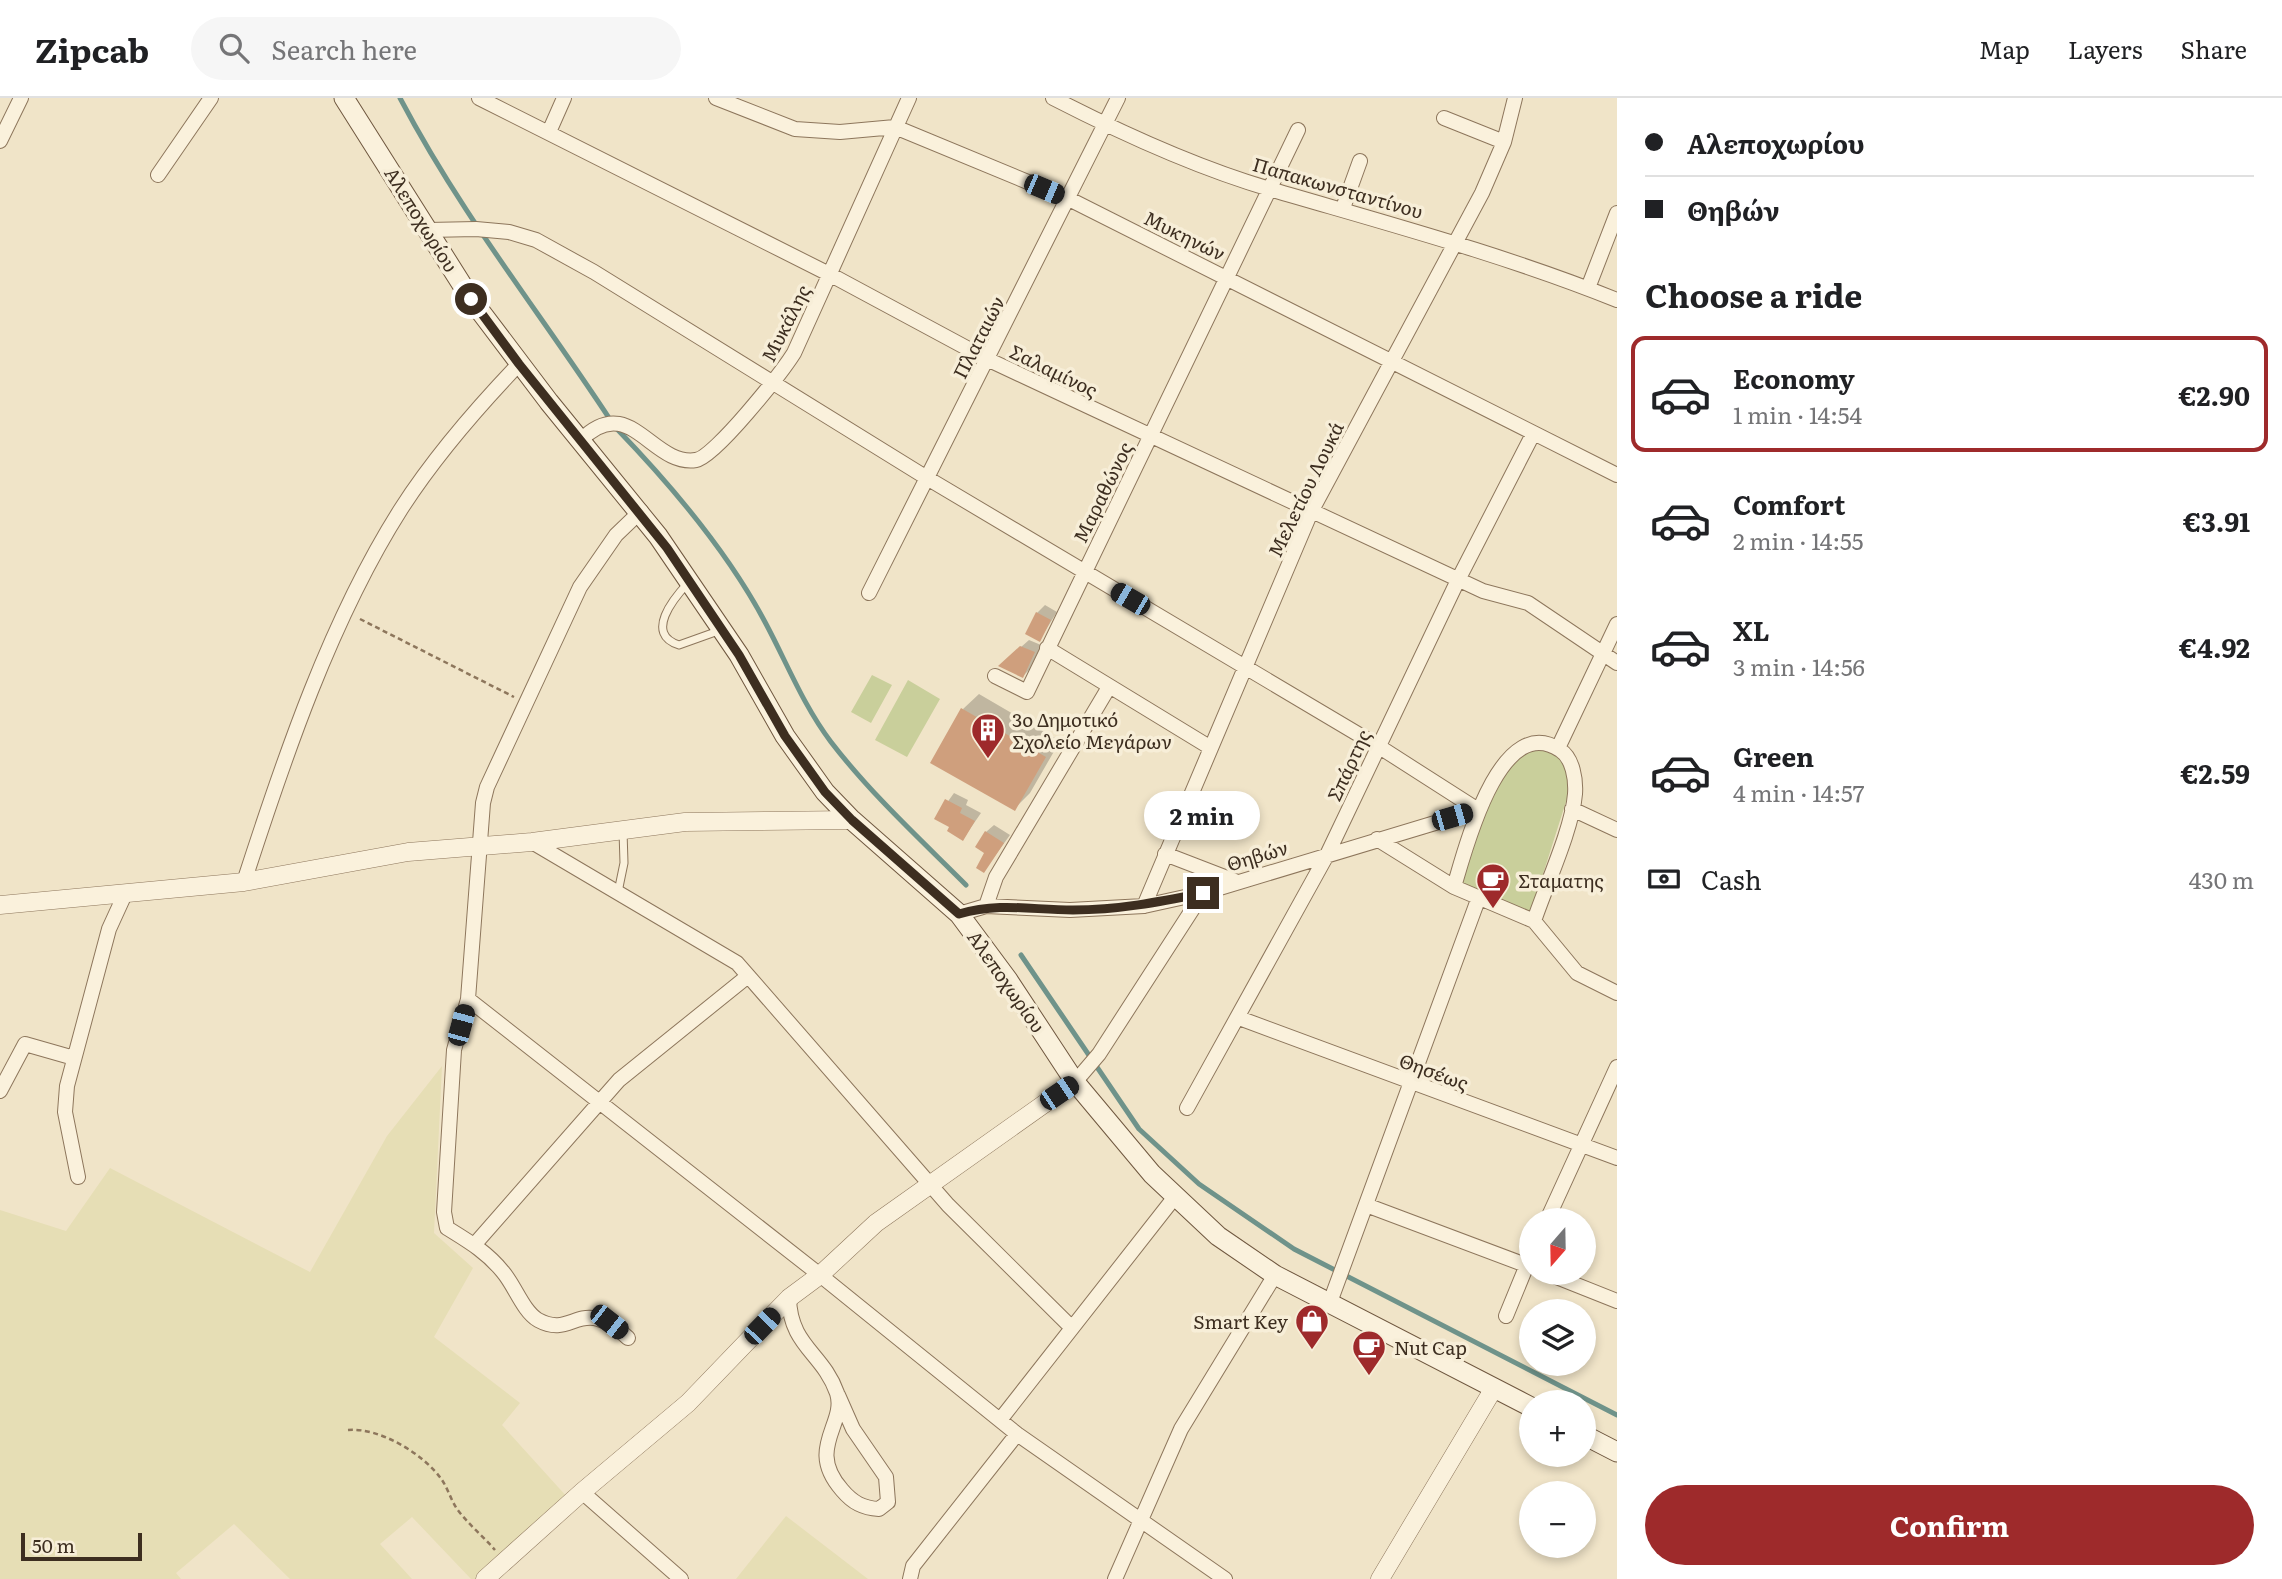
<!DOCTYPE html>
<meta charset="utf-8">
<style>
:root{--surface:#fff;--page:#f6f6f6;--text:#202124;--muted:#757577;--line:#e0e0e0;--accent:#9e2a2b}
body{margin:0;font-family:Literata,serif;background:var(--page);color:var(--text);height:100vh;display:flex;flex-direction:column;font-size:26px;white-space:nowrap}
*{box-sizing:border-box;margin:0}
p{font-size:23px;color:var(--muted)}
.icon{flex:none;width:38px;height:38px;fill:none;stroke:currentColor;stroke-width:2;stroke-linecap:round;stroke-linejoin:round}
.map{position:relative;flex:1;overflow:hidden}
.panel{display:flex;flex-direction:column;background:var(--surface);width:665px}
.panel>*{flex:none}
.guide{display:grid;align-content:center;height:154px;padding:0 28px;background:var(--surface)}
.needle{width:46px;rotate:200deg}
.tools{position:absolute;left:1519px;top:1110px;display:grid;gap:14px}
.tools a{display:grid;place-items:center;width:77px;height:77px;border-radius:50%;background:var(--surface);box-shadow:0 4px 10px #0003;font-size:35px}
.scale{position:absolute;left:21px;bottom:18px;width:121px;box-sizing:border-box;padding-left:7px;border:4px solid #3d2e20;border-top:0;font-size:19px;line-height:24px;white-space:nowrap;color:#3d2e20;-webkit-text-stroke:5px #f7eed8;paint-order:stroke}
.end{position:absolute;width:32px;height:32px;margin:-16px;border:9px solid #3d2e20;background:#fff;box-shadow:0 0 0 4px #fff}
.from{border-radius:50%}
.bubble{position:absolute;height:49px;border-radius:24px;background:var(--surface);box-shadow:0 4px 10px #0003;font-size:23px;font-weight:700;line-height:49px;text-align:center}
.car{position:absolute;width:21px;height:42px;margin:-21px -10px;border-radius:9px;box-shadow:0 0 5px 2px #0007;background:linear-gradient(#222 24%,#8ab4d8 0 40%,#222 0 76%,#8ab4d8 0 86%,#222 0)}
.guide b{display:flex;align-items:center;gap:24px;height:66px;font-size:26px}
.guide b+b{border-top:2px solid var(--line)}
.guide i{width:18px;height:18px;background:var(--text)}
ul{padding:0;list-style:none}
li{display:flex;align-items:center;gap:21px;height:116px;margin:0 14px 10px;padding:0 14px;border:4px solid transparent;border-radius:14px}
li div{flex:1}
li b{display:block;font-size:26px}
li em{font-style:normal;font-weight:700}
li.selected{border-color:var(--accent)}
li>.icon{width:63px;height:63px;stroke-width:1.5}
h2{padding:0 28px;font-size:32px;line-height:84px}
.pay{display:flex;align-items:center;gap:18px;height:77px;padding:0 28px;font-size:26px}
.pay p{margin-inline-start:auto}
.action{display:flex;gap:14px;margin-top:auto;padding:14px 28px}
.action a{flex:1;height:80px;border-radius:42px;background:var(--accent);color:#fff;font-size:28px;font-weight:700;line-height:80px;text-align:center}
header{display:flex;align-items:center;gap:42px;box-sizing:border-box;height:98px;padding:0 35px;background:var(--surface);border-bottom:2px solid var(--line)}
header strong{font-size:33px}
nav{display:flex;gap:38px;margin-inline-start:auto;font-size:24px}
.search{width:490px;height:63px;background:var(--page);display:flex;align-items:center;gap:18px;box-sizing:border-box;padding:0 24px;border-radius:38px;color:var(--muted);font-size:26px}
main{display:flex;flex:1;min-height:0}
.map>svg:first-child{display:block}
.farmland{fill:#e6deb5}
.green{fill:#c9cf9b}
.shadow{fill:#0003}
.lines{fill:none;stroke-linecap:round;stroke-linejoin:round}
.stream{stroke:#6f938a;stroke-width:5}
.building{fill:#cf9f7d}
.service-casing{stroke:#8d765c;stroke-width:9}
.minor-casing{stroke:#8d765c;stroke-width:16}
.tertiary-casing{stroke:#8d765c;stroke-width:19}
.secondary-casing{stroke:#6f573f;stroke-width:21}
.path{stroke:#8d765c;stroke-width:2.5;stroke-dasharray:5 3.5;stroke-linecap:butt}
.service{stroke:#faf1dc;stroke-width:7}
.minor{stroke:#faf1dc;stroke-width:14}
.tertiary{stroke:#faf1dc;stroke-width:18}
.secondary{stroke:#faf1dc;stroke-width:19}
.route{stroke:#3d2e20;stroke-width:9}
.labels{text-anchor:middle;dominant-baseline:central;stroke-width:7;stroke-linejoin:round;paint-order:stroke}
.street-label{font-size:19px;fill:#3d2e20;stroke:#f7eed8}
.poi-label{font-size:19px;fill:#3d2e20;stroke:#f7eed8;text-anchor:start}
</style>
<header>
<strong>Zipcab</strong>
<div class="search"><svg class="icon" aria-label="search" viewBox="0 0 24 24"><circle cx="10" cy="10" r="6"/><path d="M15 15l6 6"/></svg>Search here</div>
<nav><a>Map</a><a>Layers</a><a>Share</a></nav>
</header>
<main>
<div class="map">
<svg width="1617" height="1481" viewBox="0 0 1617 1481">
<rect width="100%" height="100%" fill="#f0e4c8"/>
<path class="farmland" d="M442,968l-8,167 39,35 -39,69 86,66 -18,22 66,73 -90,81h-7l-59,-62 -32,27 32,35h-122l-56,-55 -58,49 5,6h-181v-369l66,21 44,-63 200,104 77,-136z
M786,1418l82,63h-132z"/>
<path class="green" d="M872,577l20,10 -21,38 -20,-11z
M908,582l32,19 -33,58 -32,-17z
M1533,650l21,4 9,7 8,27 -41,129 -73,-30c15,-50 27,-111 76,-137z"/>
<path class="shadow" d="M1045,507l12,7 -17,27 -3,-26z
M1029,542l12,5 -11,24 -7,7 -22,-11z
M979,596l81,47 -30,52 -16,16 -51,-100z
M954,695l14,7 -2,5 15,8 -18,26 -12,-13 -15,-8z
M994,727l16,10 -26,36 2,-39z"/>
<g class="lines">
<path class="stream" d="M400,0c62,118 139,213 211,323
M617,331c53,55 112,125 148,193 22,41 38,83 66,120 40,52 89,97 135,143
M1021,857l118,174 60,55 95,65 323,166"/>
</g>
<path class="building" d="M1036,514l15,8 -11,22 -15,-8z
M1020,548l15,6 -12,26 -25,-12z
M961,610l85,49 -31,54 -85,-48z
M945,701l17,9 -2,5 15,8 -12,20 -16,-10 2,-4 -15,-8z
M985,733l19,12 -20,30 -8,-5 8,-15 -9,-6z"/>
<g class="lines">
<g class="service-casing">
<path id="service" d="M688,485c-14,15 -44,51 -9,62l42,-15
M618,794l6,-29 -1,-32"/>
</g>
<g class="minor-casing">
<path id="minor" d="M479,0l352,177 158,85 494,231 45,12 89,60
M716,0l79,31 45,3 55,-5 174,72 548,276
M1053,0c70,36 144,70 220,92 116,34 232,65 344,110
M1444,20l60,24
M549,34l15,-34
M0,43l21,-43
M158,77l53,-77
M1343,110l17,-47
M428,132l48,-1 33,3 27,8 58,32 333,206 451,268 100,64
M1588,190l29,-75
M581,342c49,-49 71,27 115,20 19,-3 86,-88 98,-107l115,-255
M869,495l249,-495
M1047,550l164,100
M995,578l32,16 271,-562
M1558,650l59,-124
M1572,711l45,21
M1377,741l77,48 80,34 43,52 40,20
M532,744l205,121 211,242 124,123
M1165,756l70,27
M244,784c40,-124 87,-263 157,-373 34,-53 75,-100 118,-145
M1454,789c11,-37 46,-177 106,-137 13,8 16,30 15,44 -3,36 -29,91 -41,127
M986,808l10,-29 113,-190
M1144,808l167,-394 171,-319 22,-51 11,-44
M959,816l27,-8 84,4 74,-4 59,-13 275,-83
M468,901l352,276 197,159 208,145
M1239,920l378,140
M1075,984l24,-28 104,-161
M0,993l25,-47 49,14
M1187,1010l140,-253 131,-275 75,-146
M78,1079l-13,-65 2,-26 42,-157 16,-35
M1366,1107l165,62
M1547,1122l70,-153
M475,1146l144,-164 129,-104
M1544,1174l73,29
M789,1200c1,48 34,55 48,95 10,31 -32,55 5,97 11,13 21,18 37,19l9,-7 -2,-25 -33,-48 -15,-34
M1329,1207l150,-408
M1506,1218l25,-61
M628,1240c-50,-45 -53,2 -90,-18 -15,-9 -23,-34 -35,-48 -16,-20 -35,-31 -56,-44l-3,-16 10,-162 14,-51 15,-196 4,-16 93,-200 36,-52 25,-24
M1000,1322l174,-222
M582,1394l99,87
M910,1481l3,-13 104,-132
M1115,1481l66,-150 94,-154"/>
</g>
<g class="tertiary-casing">
<path id="tertiary" d="M0,807l244,-23 164,-30 124,-10 153,-20 167,-2
M485,1481l97,-87 106,-89 101,-105 31,-23 56,-52 199,-141
M1380,1481l114,-191"/>
</g>
<g class="secondary-casing">
<path id="secondary" d="M344,0l127,201 78,103 109,134 81,119 46,81 40,56 27,28 107,94 49,66 67,102 77,92 66,62 57,39 256,132
M1584,1337l33,17"/>
</g>
<path class="path" d="M360,521l154,78
M348,1332c31,-3 76,24 94,50 6,9 9,20 15,29 11,15 26,27 38,41"/>
<use href="#service" class="service"/>
<use href="#minor" class="minor"/>
<use href="#tertiary" class="tertiary"/>
<use href="#secondary" class="secondary"/>
</g>
<g class="lines">
<path class="route" d="M471,201l48,65 148,184 72,107 46,81 40,56 27,28 107,94c42,-12 72,-4 114,-4 45,0 86,-8 130,-17"/>
</g>
<defs>
<g id="building-pin" transform="scale(1.75)"><path d="M0 17L-7.5 6A9.5 9.5 0 1 1 7.5 6Z" fill="#9e2a2b" stroke="#f7eed8"/><path d="M-4-6H4V6H1V3H-1V6H-4ZM-2.5-4.3h1.7v1.8h-1.7ZM.8-4.3h1.7v1.8H.8ZM-2.5-1h1.7V.8h-1.7ZM.8-1h1.7V.8H.8Z" fill="#fff"/></g>
<g id="cafe-pin" transform="scale(1.75)"><path d="M0 17L-7.5 6A9.5 9.5 0 1 1 7.5 6Z" fill="#9e2a2b" stroke="#f7eed8"/><path d="M-5.5-4.5H6V0H3Q3 3.5 0 3.5H-2.5Q-5.5 3.5-5.5 0ZM3-3.2v2h1.7v-2ZM-6 4.5H4V6H-6Z" fill="#fff"/></g>
<g id="shop-pin" transform="scale(1.75)"><path d="M0 17L-7.5 6A9.5 9.5 0 1 1 7.5 6Z" fill="#9e2a2b" stroke="#f7eed8"/><path d="M-5-2.5h2.3a2.7 3.5 0 0 1 5.4 0H5L5.5 6h-11ZM-1.5-2.5h3a1.5 2.3 0 0 0-3 0Z" fill="#fff"/></g>
</defs>
<g fill-rule="evenodd">
<use href="#building-pin" x="988" y="632"/>
<use href="#cafe-pin" x="1493" y="782"/>
<use href="#shop-pin" x="1312" y="1223"/>
<use href="#cafe-pin" x="1369" y="1249"/>
</g>
<g class="labels">
<g class="street-label">
<text transform="translate(1338 89) rotate(16)">Παπακωνσταντίνου</text>
<text transform="translate(422 121) rotate(58)">Αλεποχωρίου</text>
<text transform="translate(1185 137) rotate(26)">Μυκηνών</text>
<text transform="translate(785 225) rotate(-63)">Μυκάλης</text>
<text transform="translate(978 239) rotate(-63)">Πλαταιών</text>
<text transform="translate(1054 272) rotate(26)">Σαλαμίνος</text>
<text transform="translate(1305 391) rotate(-64)">Μελετίου Λουκά</text>
<text transform="translate(1102 394) rotate(-64)">Μαραθώνος</text>
<text transform="translate(1348 667) rotate(-65)">Σπάρτης</text>
<text transform="translate(1257 757) rotate(-17)">Θηβών</text>
<text transform="translate(1007 883) rotate(55)">Αλεποχωρίου</text>
<text transform="translate(1434 973) rotate(20)">Θησέως</text>
</g>
<g class="poi-label">
<text x="1012" y="621">3ο Δημοτικό<tspan x="1012" dy="22">Σχολείο Μεγάρων</tspan></text>
<text x="1518" y="782">Σταματης</text>
<text x="1288" y="1223" text-anchor="end">Smart Key</text>
<text x="1394" y="1249">Nut Cap</text>
</g>
</g>
</svg>
<div class="tools">
<a><svg class="needle" viewBox="-14 -14 28 28"><path d="M0-13l5 13h-10z" fill="#e53935"/><path d="M0 13l5-13h-10z" fill="#757577"/></svg></a>
<a><svg class="icon" aria-label="layers" viewBox="0 0 24 24"><path d="M12 4l9 5-9 5-9-5zM3 14l9 5 9-5"/></svg></a>
<a>+</a>
<a>−</a>
</div>
<div class="scale">50 m</div>
<i class="end from" style="left:471px;top:201px"></i>
<i class="end" style="left:1203px;top:795px"></i>
<div class="bubble" style="left:1144px;top:693px;width:116px">2 min</div>
<i class="car" style="left:1044px;top:91px;rotate:113deg"></i>
<i class="car" style="left:1130px;top:501px;rotate:300deg"></i>
<i class="car" style="left:1452px;top:719px;rotate:74deg"></i>
<i class="car" style="left:461px;top:927px;rotate:15deg"></i>
<i class="car" style="left:1059px;top:995px;rotate:56deg"></i>
<i class="car" style="left:609px;top:1224px;rotate:128deg"></i>
<i class="car" style="left:762px;top:1228px;rotate:44deg"></i>
</div>
<section class="panel">
<div class="guide">
<b><i class="from"></i>Αλεποχωρίου</b>
<b><i></i>Θηβών</b>
</div>
<h2>Choose a ride</h2>
<ul>
<li class="selected"><svg class="icon" aria-label="car" viewBox="0 0 24 24"><path d="M5 17H2v-5l4-1 3-4h7l3 4 3 1v5h-3M9 17h6M6 11h13"/><circle cx="7" cy="17" r="2"/><circle cx="17" cy="17" r="2"/></svg><div><b>Economy</b><p>1 min · 14:54</p></div><em>€2.90</em></li>
<li><svg class="icon" aria-label="car" viewBox="0 0 24 24"><path d="M5 17H2v-5l4-1 3-4h7l3 4 3 1v5h-3M9 17h6M6 11h13"/><circle cx="7" cy="17" r="2"/><circle cx="17" cy="17" r="2"/></svg><div><b>Comfort</b><p>2 min · 14:55</p></div><em>€3.91</em></li>
<li><svg class="icon" aria-label="car" viewBox="0 0 24 24"><path d="M5 17H2v-5l4-1 3-4h7l3 4 3 1v5h-3M9 17h6M6 11h13"/><circle cx="7" cy="17" r="2"/><circle cx="17" cy="17" r="2"/></svg><div><b>XL</b><p>3 min · 14:56</p></div><em>€4.92</em></li>
<li><svg class="icon" aria-label="car" viewBox="0 0 24 24"><path d="M5 17H2v-5l4-1 3-4h7l3 4 3 1v5h-3M9 17h6M6 11h13"/><circle cx="7" cy="17" r="2"/><circle cx="17" cy="17" r="2"/></svg><div><b>Green</b><p>4 min · 14:57</p></div><em>€2.59</em></li>
</ul>
<div class="pay"><svg class="icon" aria-label="cash" viewBox="0 0 24 24"><path d="M3 7h18v10H3z"/><circle cx="12" cy="12" r="2"/></svg>Cash<p>430 m</p></div>
<div class="action"><a>Confirm</a></div>
</section>
</main>
